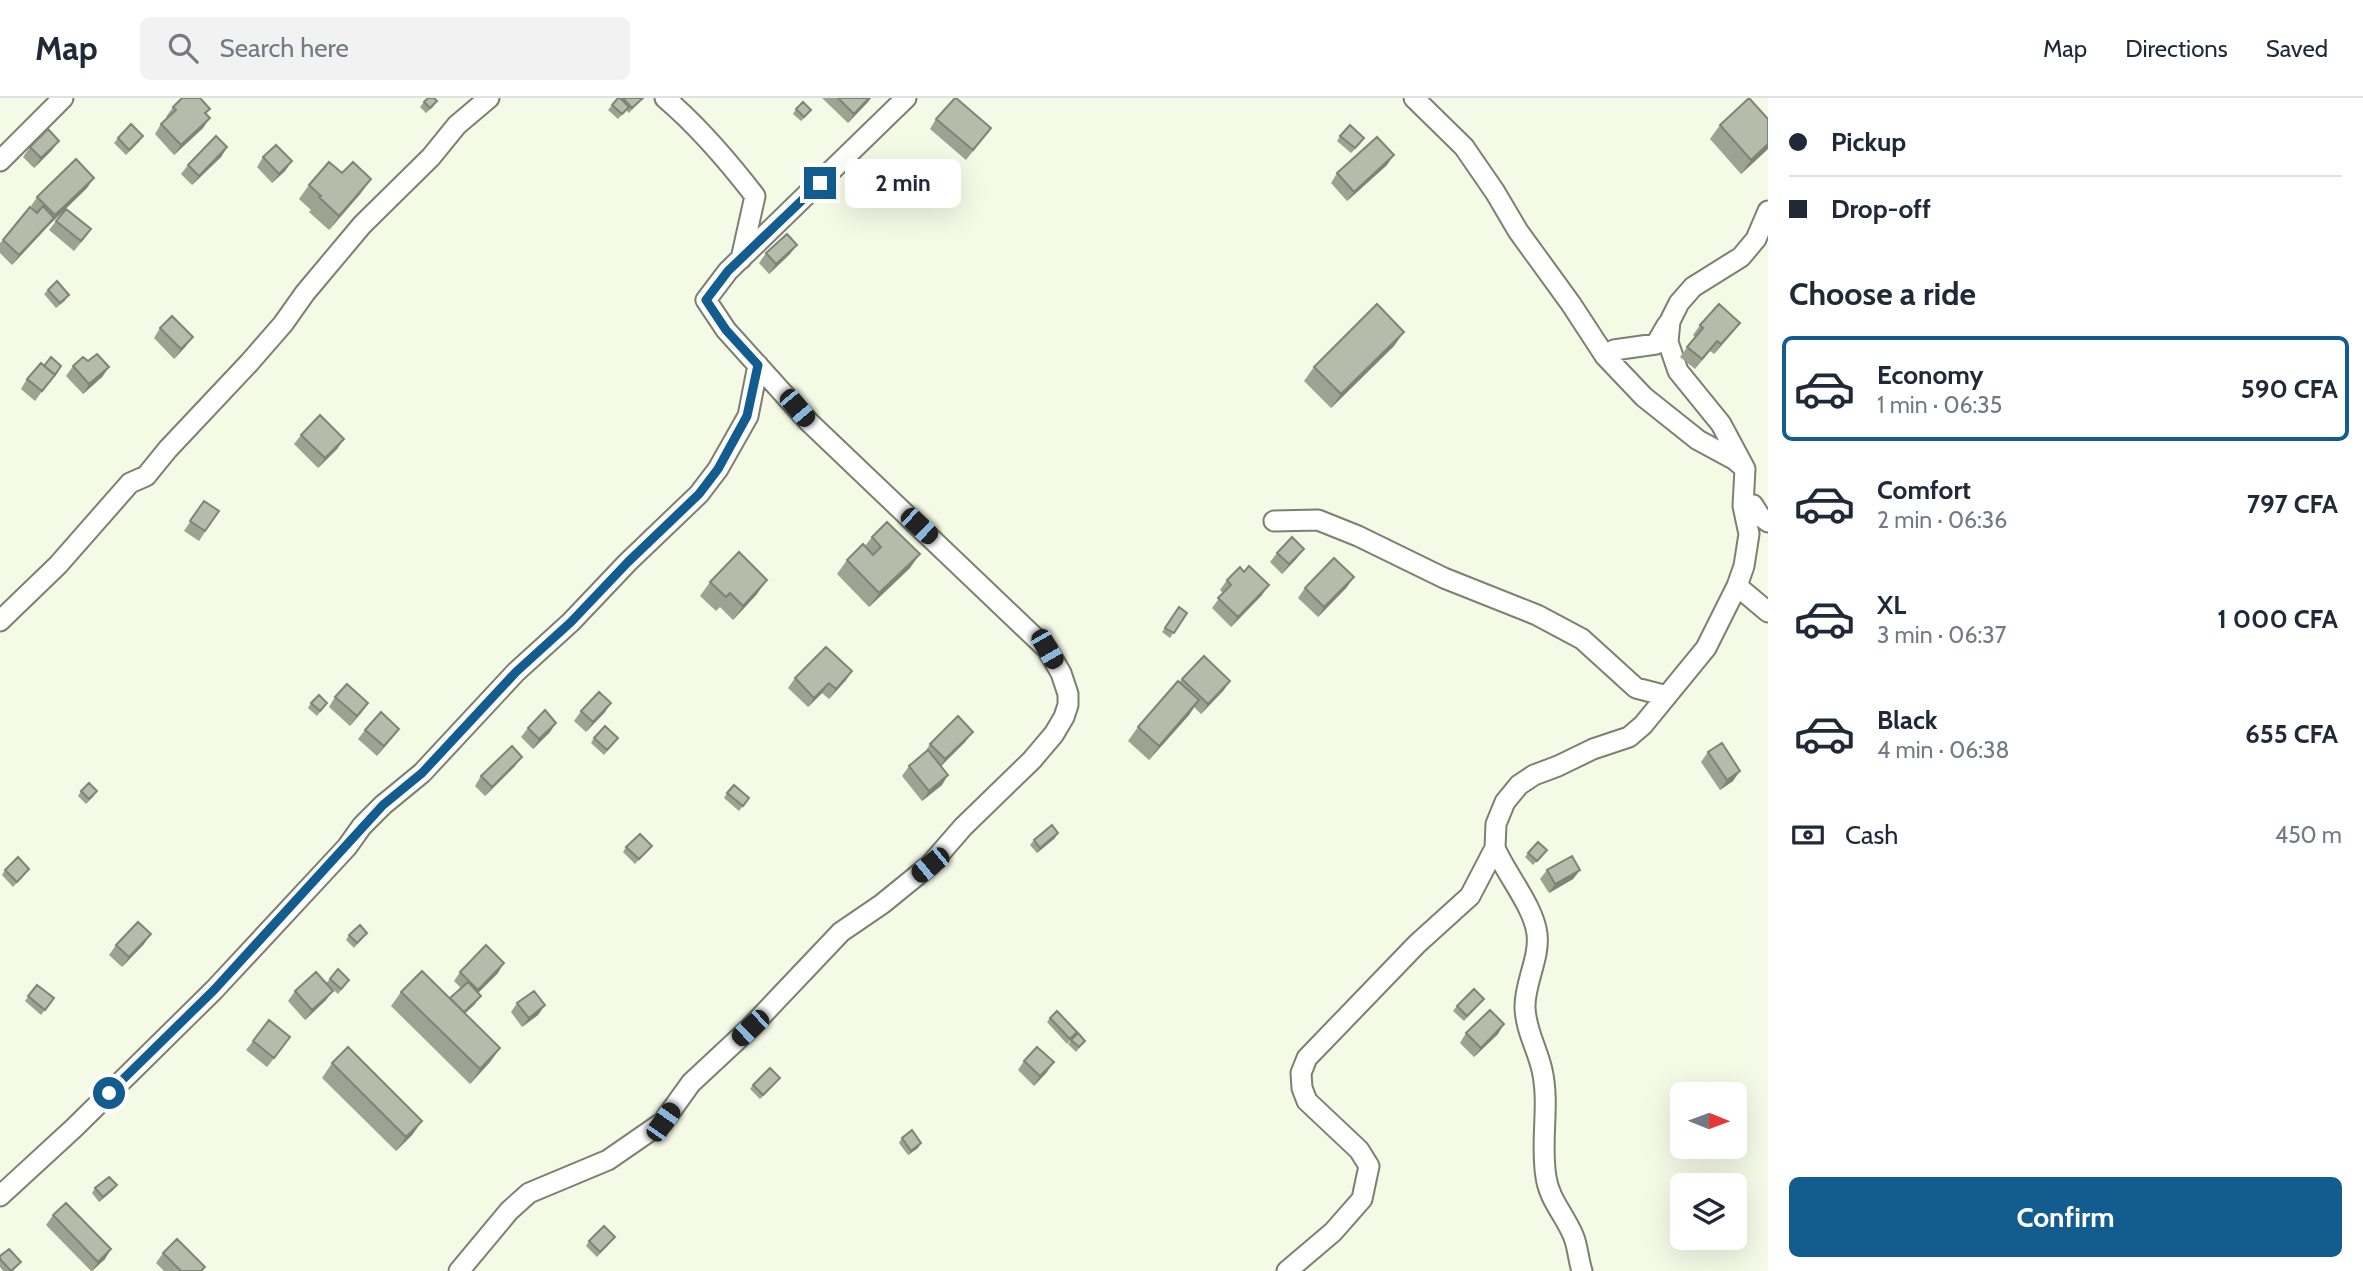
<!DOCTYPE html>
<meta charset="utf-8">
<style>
:root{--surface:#fff;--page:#f2f2f3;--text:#1f2937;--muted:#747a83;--line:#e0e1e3;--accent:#125c8f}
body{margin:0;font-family:Cabin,sans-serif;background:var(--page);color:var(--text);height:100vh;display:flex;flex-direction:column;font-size:26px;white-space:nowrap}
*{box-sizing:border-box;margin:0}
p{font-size:23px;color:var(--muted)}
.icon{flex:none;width:38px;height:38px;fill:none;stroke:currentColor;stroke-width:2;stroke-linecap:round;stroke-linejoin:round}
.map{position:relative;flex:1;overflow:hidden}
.sheet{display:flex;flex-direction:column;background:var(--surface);width:595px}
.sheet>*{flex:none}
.hud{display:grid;align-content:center;height:154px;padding:0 21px;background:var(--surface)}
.needle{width:46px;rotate:91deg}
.tools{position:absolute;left:1670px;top:984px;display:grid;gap:14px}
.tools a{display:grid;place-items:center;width:77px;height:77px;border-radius:10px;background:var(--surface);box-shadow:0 7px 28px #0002;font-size:35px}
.end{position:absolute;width:32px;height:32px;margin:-16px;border:9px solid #125c8f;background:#fff;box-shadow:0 0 0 4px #fff}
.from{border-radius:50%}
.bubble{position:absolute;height:49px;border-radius:10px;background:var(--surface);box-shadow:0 7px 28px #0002;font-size:23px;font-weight:800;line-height:49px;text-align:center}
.car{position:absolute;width:21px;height:42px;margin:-21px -10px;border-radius:9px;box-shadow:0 0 5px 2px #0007;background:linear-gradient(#222 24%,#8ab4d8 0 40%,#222 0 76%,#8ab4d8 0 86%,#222 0)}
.hud b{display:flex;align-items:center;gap:24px;height:66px;font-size:26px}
.hud b+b{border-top:2px solid var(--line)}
.hud i{width:18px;height:18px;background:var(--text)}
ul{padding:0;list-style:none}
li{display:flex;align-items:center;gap:21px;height:105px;margin:0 14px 10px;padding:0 7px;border:4px solid transparent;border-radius:10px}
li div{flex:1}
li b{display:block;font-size:26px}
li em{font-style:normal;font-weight:800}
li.active{border-color:var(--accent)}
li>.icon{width:63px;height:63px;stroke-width:1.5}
h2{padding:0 21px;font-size:32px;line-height:84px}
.pay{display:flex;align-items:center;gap:18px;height:77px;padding:0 21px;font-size:26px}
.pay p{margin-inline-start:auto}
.primary-button{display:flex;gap:14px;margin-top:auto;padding:14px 21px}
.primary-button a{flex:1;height:80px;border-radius:10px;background:var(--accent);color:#fff;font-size:28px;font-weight:800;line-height:80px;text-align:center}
header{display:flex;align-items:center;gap:42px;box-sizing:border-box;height:98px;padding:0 35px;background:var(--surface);border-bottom:2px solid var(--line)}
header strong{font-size:33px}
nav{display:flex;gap:38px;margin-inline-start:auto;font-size:24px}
.search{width:490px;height:63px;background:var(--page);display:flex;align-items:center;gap:18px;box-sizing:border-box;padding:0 24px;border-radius:10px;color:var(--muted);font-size:26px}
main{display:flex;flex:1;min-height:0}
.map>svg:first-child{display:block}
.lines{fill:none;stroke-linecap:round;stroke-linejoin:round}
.minor-casing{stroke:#7c816f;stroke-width:23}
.minor{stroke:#fff;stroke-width:19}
.wall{fill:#9da291}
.shaded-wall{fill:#7f8476}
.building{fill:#b6bca9;stroke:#7f8476;stroke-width:2}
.route{stroke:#125c8f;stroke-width:9}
</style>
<header>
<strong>Map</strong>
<div class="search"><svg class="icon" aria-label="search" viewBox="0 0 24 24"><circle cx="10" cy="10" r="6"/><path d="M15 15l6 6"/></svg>Search here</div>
<nav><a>Map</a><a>Directions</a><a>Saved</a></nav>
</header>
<main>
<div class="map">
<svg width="1768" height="1173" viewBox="0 0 1768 1173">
<rect width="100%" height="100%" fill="#f4fae5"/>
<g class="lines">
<g class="minor-casing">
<path id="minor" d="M665,0c34,29 63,63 90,98l-14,63
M1414,0l50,49 31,45 23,39 53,73 34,52 39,41 54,43 37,20 7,6
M0,63l63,-63
M1605,258l9,-6 42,-6 11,-19
M1743,408l10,-1 7,11 8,6
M1274,423l44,-1 40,16 86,42 93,37 45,24 54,49 31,8
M1737,488l31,26
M0,523l58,-56 72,-82 16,-7 22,-27 81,-86 34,-39 22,-31 57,-68 69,-68 26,-32 32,-27
M1495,750c11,26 39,59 42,86 3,24 -13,50 -12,74 1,23 12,40 17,62 8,35 -2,71 4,107 3,22 18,37 27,58 5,11 5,24 9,36
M0,1098l74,-68 140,-138 133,-143 15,-21 21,-21 39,-32 94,-101 55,-50 57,-60 71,-68 19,-25 30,-53 10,-51
M459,1173l50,-60 20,-18 79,-33 55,-38 28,-39 59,-55 91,-96 41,-28 48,-39 33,-38 69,-67 22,-26 10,-17 4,-12v-11l-7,-21 -14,-24 -238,-227 -83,-92 -20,-30 22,-29 178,-173
M1287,1173l46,-39 29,-33 7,-33 -10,-16 -52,-49 -5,-13 -1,-15 6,-15 110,-114 53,-48 25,-48 1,-24 9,-22 14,-17 15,-10 24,-9 35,-17 36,-12 14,-12 63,-77 31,-62 7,-20 5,-32 -6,-28 2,-37 -24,-45 -43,-53 -10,-29 2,-21 9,-18 14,-16 48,-30 15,-18 12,-28"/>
</g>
<use href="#minor" class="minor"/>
</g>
<path class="wall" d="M618,0h25l-14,15 -3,-3 -8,9 -10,-9z
M822,0h49l-23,25z
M424,4l10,4 -8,7 -6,-6z
M173,9l37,2 -4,5 -3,14 -29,27 -19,-21 6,-10 7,-6 -2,-1z
M796,11l11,6 -6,6 -8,-7z
M936,21l55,9 -25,32 -36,-31z
M1768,21v30l-27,25 -31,-35 10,-14z
M1340,38l21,7 -10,10 -14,-12z
M118,40l22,3 -14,14 -12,-12z
M30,49l22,3 -18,18 -11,-11z
M227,49l-6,10 -29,28 -11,-11 7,-9z
M263,59l29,4 -7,10 -13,12 -15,-16z
M1387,67l-40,36 -16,-18 6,-10z
M309,87l52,8 -32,37 -20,-18 2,-2 -12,-11z
M87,90l-37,36 -38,41 -12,-12v-10l3,-3 34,-27 -6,-7 6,-9z
M56,123l28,18 -10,12 -25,-21z
M766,155l24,1 -21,20 -10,-11z
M48,192l18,10 -10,8 -12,-14z
M1740,225l-7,9 -19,22 -4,-3 -15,18 -15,-12 15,-20 -2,-2 7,-10z
M160,230l26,18 -12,13 -20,-21z
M1394,248l-63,62 -27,-27 10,-14z
M88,263l21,6 -7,10 -19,17 -17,-18 7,-10z
M44,268h17l-26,35 -14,-12 6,-10z
M301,337l43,4 -7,10 -19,19 -24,-24z
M204,403l15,10 -20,30 -15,-10z
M872,439l38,31 -41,39 -32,-33 10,-14 18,-14z
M1277,455l20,5 -15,16 -12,-12z
M1227,482l35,15 -31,32 -19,-19 11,-15 -3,-3z
M710,484l47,12 -24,26 -13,-13 -4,4 -16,-15z
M1347,489l-29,30 -20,-19 7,-10z
M1179,509l8,6 -17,25 -8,-6z
M795,580l51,2 -17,19 -7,-6 -14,14 -20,-19z
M1182,581l48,2 -7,10 -22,23 -7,-7 -5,8 -40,45 -21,-19 10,-14z
M335,599l33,6 -7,10 -11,13 -21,-19z
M311,605h16l-10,13 -9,-8z
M581,613l24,1 -19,20 -12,-11z
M556,625l-6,9 -17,17 -12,-12 7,-9z
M365,632l27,8 -15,18 -19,-17z
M594,640h24l-14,17 -13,-12z
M966,643l-25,25 1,19 -20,16 -20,-25 7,-10 15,-12 6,-10z
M1708,654l25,29 -13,9 -19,-28z
M515,668l-30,30 -10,-10 6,-10z
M81,693l13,5 -8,8 -8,-8z
M727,695l22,5 -10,13 -15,-13z
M1055,740l-18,15 -7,-8 4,-5z
M652,748l-17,18 -12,-12 3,-5z
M1528,755l15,1 -10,11 -8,-8z
M29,771l-16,18 -11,-12 3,-5z
M1547,772h33l-7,9 -24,14 -9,-14z
M367,835l-13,15 -8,-8 3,-5z
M144,846l-22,23 -13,-12 7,-10z
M460,874l38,1 -20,20 3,3 -7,9 -9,8 35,35 -10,14 -20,22 -79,-78 10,-14 49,6 11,-10 -7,-7z
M330,881l19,1 -11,14 -11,-10 -1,16 -21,20 -17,-19 7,-10 31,-8z
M37,887l17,13 -13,17 -16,-14z
M1484,901l-20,22 -11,-10 4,-5z
M517,905l28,2 -7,10 -16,12 -11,-15z
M1050,920l27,14 -10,12 -20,-22z
M1466,935l32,1 -24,23 -14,-14z
M1071,942l14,1 -9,11 -8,-8z
M253,943l30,6 -16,20 -21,-17z
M1024,963l23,11 -13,14 -16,-16z
M332,965l90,58 -10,14 -16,16 -74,-73z
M776,985l-16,16 -10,-10 3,-4z
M902,1040l16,10 -10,7 -9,-12z
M95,1090l18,2 -14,12 -7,-9z
M53,1117l52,44 -13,12h-1l-45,-46z
M589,1143l22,1 -14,15 -11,-11z
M163,1155l42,14 -3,4h-38l-8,-8z
M0,1158l21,6 -8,9h-10l-3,-4z"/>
<path class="shaded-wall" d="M869,0h2l-3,4 -20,21 6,-9z
M210,20l-7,10 -29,27 7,-10z
M59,43l-7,9 -18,18 7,-10z
M1768,46v5l-27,25 10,-14z
M227,49l-6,10 -29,28 7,-9z
M1394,57l-7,10 -40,36 7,-9z
M292,63l-7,10 -13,12 7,-9z
M94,80l-7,10 -37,36 -38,41 7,-10 36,-40z
M371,81l-10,14 -32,37 10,-14z
M797,147l-7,9 -21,20 7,-10z
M1740,225l-7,9 -19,22 7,-10z
M1404,234l-10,14 -63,62 10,-14z
M193,239l-7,9 -12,13 7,-10z
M109,269l-7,10 -19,17 6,-10z
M344,341l-7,10 -19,19 7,-10z
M1304,451l-7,9 -15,16 7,-10z
M920,456l-10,14 -41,39 10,-14z
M1354,479l-7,10 -29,30 6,-10z
M767,482l-10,14 -24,26 10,-14z
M1269,487l-7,10 -31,32 7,-10z
M852,573l-6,9 -17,19 7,-10z
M1230,583l-7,10 -22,23 7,-10z
M829,585l-7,10 -14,14 6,-9z
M1199,602l-10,15 -40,45 10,-14z
M368,605l-7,10 -11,13 7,-10z
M611,605l-6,9 -19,20 7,-10z
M556,625l-6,9 -17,17 6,-10z
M399,631l-7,9 -15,18 7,-10z
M973,634l-7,9 -28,28 7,-10z
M522,659l-7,9 -30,30 7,-9z
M1740,673l-7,10 -13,9 7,-10z
M948,677l-6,10 -20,16 7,-10z
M1058,735l-3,5 -18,15 3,-5z
M1580,772l-7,9 -24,14 6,-9z
M151,836l-7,10 -22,23 7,-10z
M504,865l-6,10 -26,26 6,-9z
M333,893l-7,9 -21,20 7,-10z
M481,898l-7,9 -18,17 6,-9z
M545,907l-7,10 -16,12 7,-9z
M1504,926l-6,10 -24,23 7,-9z
M500,950l-10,14 -20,22 10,-15z
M1054,964l-7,10 -13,14 6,-10z
M422,1023l-10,14 -16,16 10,-14z
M921,1045l-3,5 -10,7 3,-4z
M117,1087l-4,5 -14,12 4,-5z
M111,1151l-6,10 -13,12 6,-9z"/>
<path class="building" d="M182,0h18l10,11 -5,4 5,5 -29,27 -20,-21 15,-14 -3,-3z
M428,0h6l3,3 -7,7 -6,-6z
M618,0h2l9,9 -7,7 -10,-9z
M623,0h20l-11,10z
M838,0h31l-15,16z
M955,0h1l35,30 -18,22 -37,-31z
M1749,0l19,21v25l-17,16 -31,-35z
M803,4l8,8 -7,7 -8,-8z
M131,26l12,12 -14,14 -11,-12z
M1350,27l14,13 -9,10 -15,-12z
M48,31l11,12 -18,17 -11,-11z
M216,38l11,11 -28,29 -11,-11z
M1377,39l17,18 -40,37 -17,-19z
M276,47l16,16 -13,13 -16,-17z
M76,61l18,19 -39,37 -18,-18z
M329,64l13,11 11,-11 18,17 -32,37 -20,-19 2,-1 -12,-11z
M43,108l11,12 -35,37 -16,-15 27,-33 7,6z
M66,111l25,20 -10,12 -25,-20z
M787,136l10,11 -21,19 -10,-11z
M57,183l12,14 -9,8 -12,-13z
M1377,206l27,28 -63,62 -27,-27z
M1719,206l21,19 -19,21 -4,-3 -15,18 -15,-12 16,-19 -3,-3z
M172,218l21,21 -12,12 -21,-21z
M97,256l12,13 -20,17 -16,-18 10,-9 5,4z
M51,259l10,9 -6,9 -11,-9z
M41,265l14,12 -13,16 -15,-12z
M320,317l24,24 -19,19 -24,-23z
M204,403l15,10 -14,20 -15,-10z
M887,424l33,32 -41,39 -32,-33 16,-16 10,11 8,-8 -9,-10z
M1292,439l12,12 -15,15 -12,-11z
M739,454l28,28 -24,26 -13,-13 -4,4 -16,-15z
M1334,460l20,19 -30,30 -19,-19z
M1249,468l20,19 -31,32 -20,-19 13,-13 -4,-5 13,-13 4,5z
M1179,509l8,6 -13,20 -9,-5z
M826,549l26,24 -16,18 -7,-6 -15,15 -19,-20z
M1204,558l26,25 -22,23 -26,-25z
M1178,583l21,19 -40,46 -21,-19z
M347,586l21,19 -11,13 -22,-19z
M599,594l12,11 -18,19 -12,-11z
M319,597l8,8 -7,8 -9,-8z
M545,612l11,13 -17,16 -11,-11z
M381,614l18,17 -15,17 -19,-16z
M958,618l15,16 -28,27 -15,-15z
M605,628l13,12 -11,12 -13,-12z
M1722,645l18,28 -13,9 -19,-28z
M512,648l10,11 -30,30 -11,-11z
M928,652l20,25 -19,16 -20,-25z
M89,685l8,8 -8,8 -8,-8z
M734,687l15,13 -6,8 -16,-13z
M1052,727l6,8 -18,15 -6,-8z
M640,736l12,12 -13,13 -13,-12z
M1538,744l9,8 -10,11 -9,-8z
M1572,758l8,14 -25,14 -8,-14z
M18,759l11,12 -12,13 -12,-12z
M138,824l13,12 -22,23 -13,-12z
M360,827l7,8 -10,10 -8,-8z
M486,847l18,18 -26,27 -18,-18z
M338,871l11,11 -8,9 -11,-10z
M422,873l78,77 -20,21 -79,-77z
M316,874l17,19 -21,19 -17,-19z
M468,884l13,14 -17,16 -14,-14z
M37,887l17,13 -9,12 -17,-14z
M1474,891l10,10 -17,17 -10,-10z
M534,893l11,14 -16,13 -12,-15z
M1490,912l14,14 -23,24 -15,-15z
M1057,913l20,21 -7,7 -20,-21z
M269,922l21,17 -16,21 -21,-17z
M1078,935l7,8 -6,6 -8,-7z
M348,949l74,74 -16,16 -74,-74z
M1037,949l17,15 -14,14 -16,-15z
M770,970l10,10 -17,17 -10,-10z
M912,1032l9,13 -10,8 -9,-13z
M109,1079l8,8 -14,12 -8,-9z
M66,1105l45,46 -13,13 -45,-47z
M604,1128l11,11 -15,15 -11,-11z
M177,1141l28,28 -4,4h-20l-18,-18z
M9,1151l12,13 -10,9 -11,-12v-3z"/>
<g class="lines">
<path class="route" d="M109,995l105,-103 169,-185 39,-32 94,-101 55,-50 57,-60 71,-68 19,-25 29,-53 11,-51 -32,-35 -20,-30 22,-29 92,-88"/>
</g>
</svg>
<div class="tools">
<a><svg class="needle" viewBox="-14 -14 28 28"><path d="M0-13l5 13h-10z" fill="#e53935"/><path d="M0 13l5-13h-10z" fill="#747a83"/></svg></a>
<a><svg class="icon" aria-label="layers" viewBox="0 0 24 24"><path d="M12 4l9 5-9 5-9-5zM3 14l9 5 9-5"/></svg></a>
</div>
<i class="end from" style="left:109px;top:995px"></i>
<i class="end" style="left:820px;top:85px"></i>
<div class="bubble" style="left:845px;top:61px;width:116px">2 min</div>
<i class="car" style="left:797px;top:310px;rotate:140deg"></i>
<i class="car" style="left:919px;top:428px;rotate:133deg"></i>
<i class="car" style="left:1047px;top:551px;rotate:150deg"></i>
<i class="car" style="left:930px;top:767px;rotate:231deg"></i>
<i class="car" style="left:750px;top:930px;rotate:227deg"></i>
<i class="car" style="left:663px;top:1024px;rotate:35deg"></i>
</div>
<section class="sheet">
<div class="hud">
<b><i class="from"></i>Pickup</b>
<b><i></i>Drop-off</b>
</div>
<h2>Choose a ride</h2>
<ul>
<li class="active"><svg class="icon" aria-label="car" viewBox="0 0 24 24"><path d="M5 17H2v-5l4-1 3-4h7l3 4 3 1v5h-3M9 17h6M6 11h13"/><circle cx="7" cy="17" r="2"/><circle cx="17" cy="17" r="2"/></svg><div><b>Economy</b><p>1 min · 06:35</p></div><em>590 CFA</em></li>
<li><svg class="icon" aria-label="car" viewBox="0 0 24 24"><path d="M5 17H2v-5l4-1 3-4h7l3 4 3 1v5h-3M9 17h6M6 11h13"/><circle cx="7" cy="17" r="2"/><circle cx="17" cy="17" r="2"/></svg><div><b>Comfort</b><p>2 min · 06:36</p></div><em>797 CFA</em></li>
<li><svg class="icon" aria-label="car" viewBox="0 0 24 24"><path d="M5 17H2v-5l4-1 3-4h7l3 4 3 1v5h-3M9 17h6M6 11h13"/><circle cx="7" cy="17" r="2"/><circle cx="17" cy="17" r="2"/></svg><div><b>XL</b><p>3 min · 06:37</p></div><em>1 000 CFA</em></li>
<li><svg class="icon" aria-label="car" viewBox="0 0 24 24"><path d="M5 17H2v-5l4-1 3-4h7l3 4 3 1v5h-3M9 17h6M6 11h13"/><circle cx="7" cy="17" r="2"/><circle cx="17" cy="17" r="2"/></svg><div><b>Black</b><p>4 min · 06:38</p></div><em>655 CFA</em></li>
</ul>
<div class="pay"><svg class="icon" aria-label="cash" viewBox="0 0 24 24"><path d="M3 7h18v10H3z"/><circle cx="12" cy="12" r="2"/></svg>Cash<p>450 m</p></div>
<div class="primary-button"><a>Confirm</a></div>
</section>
</main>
